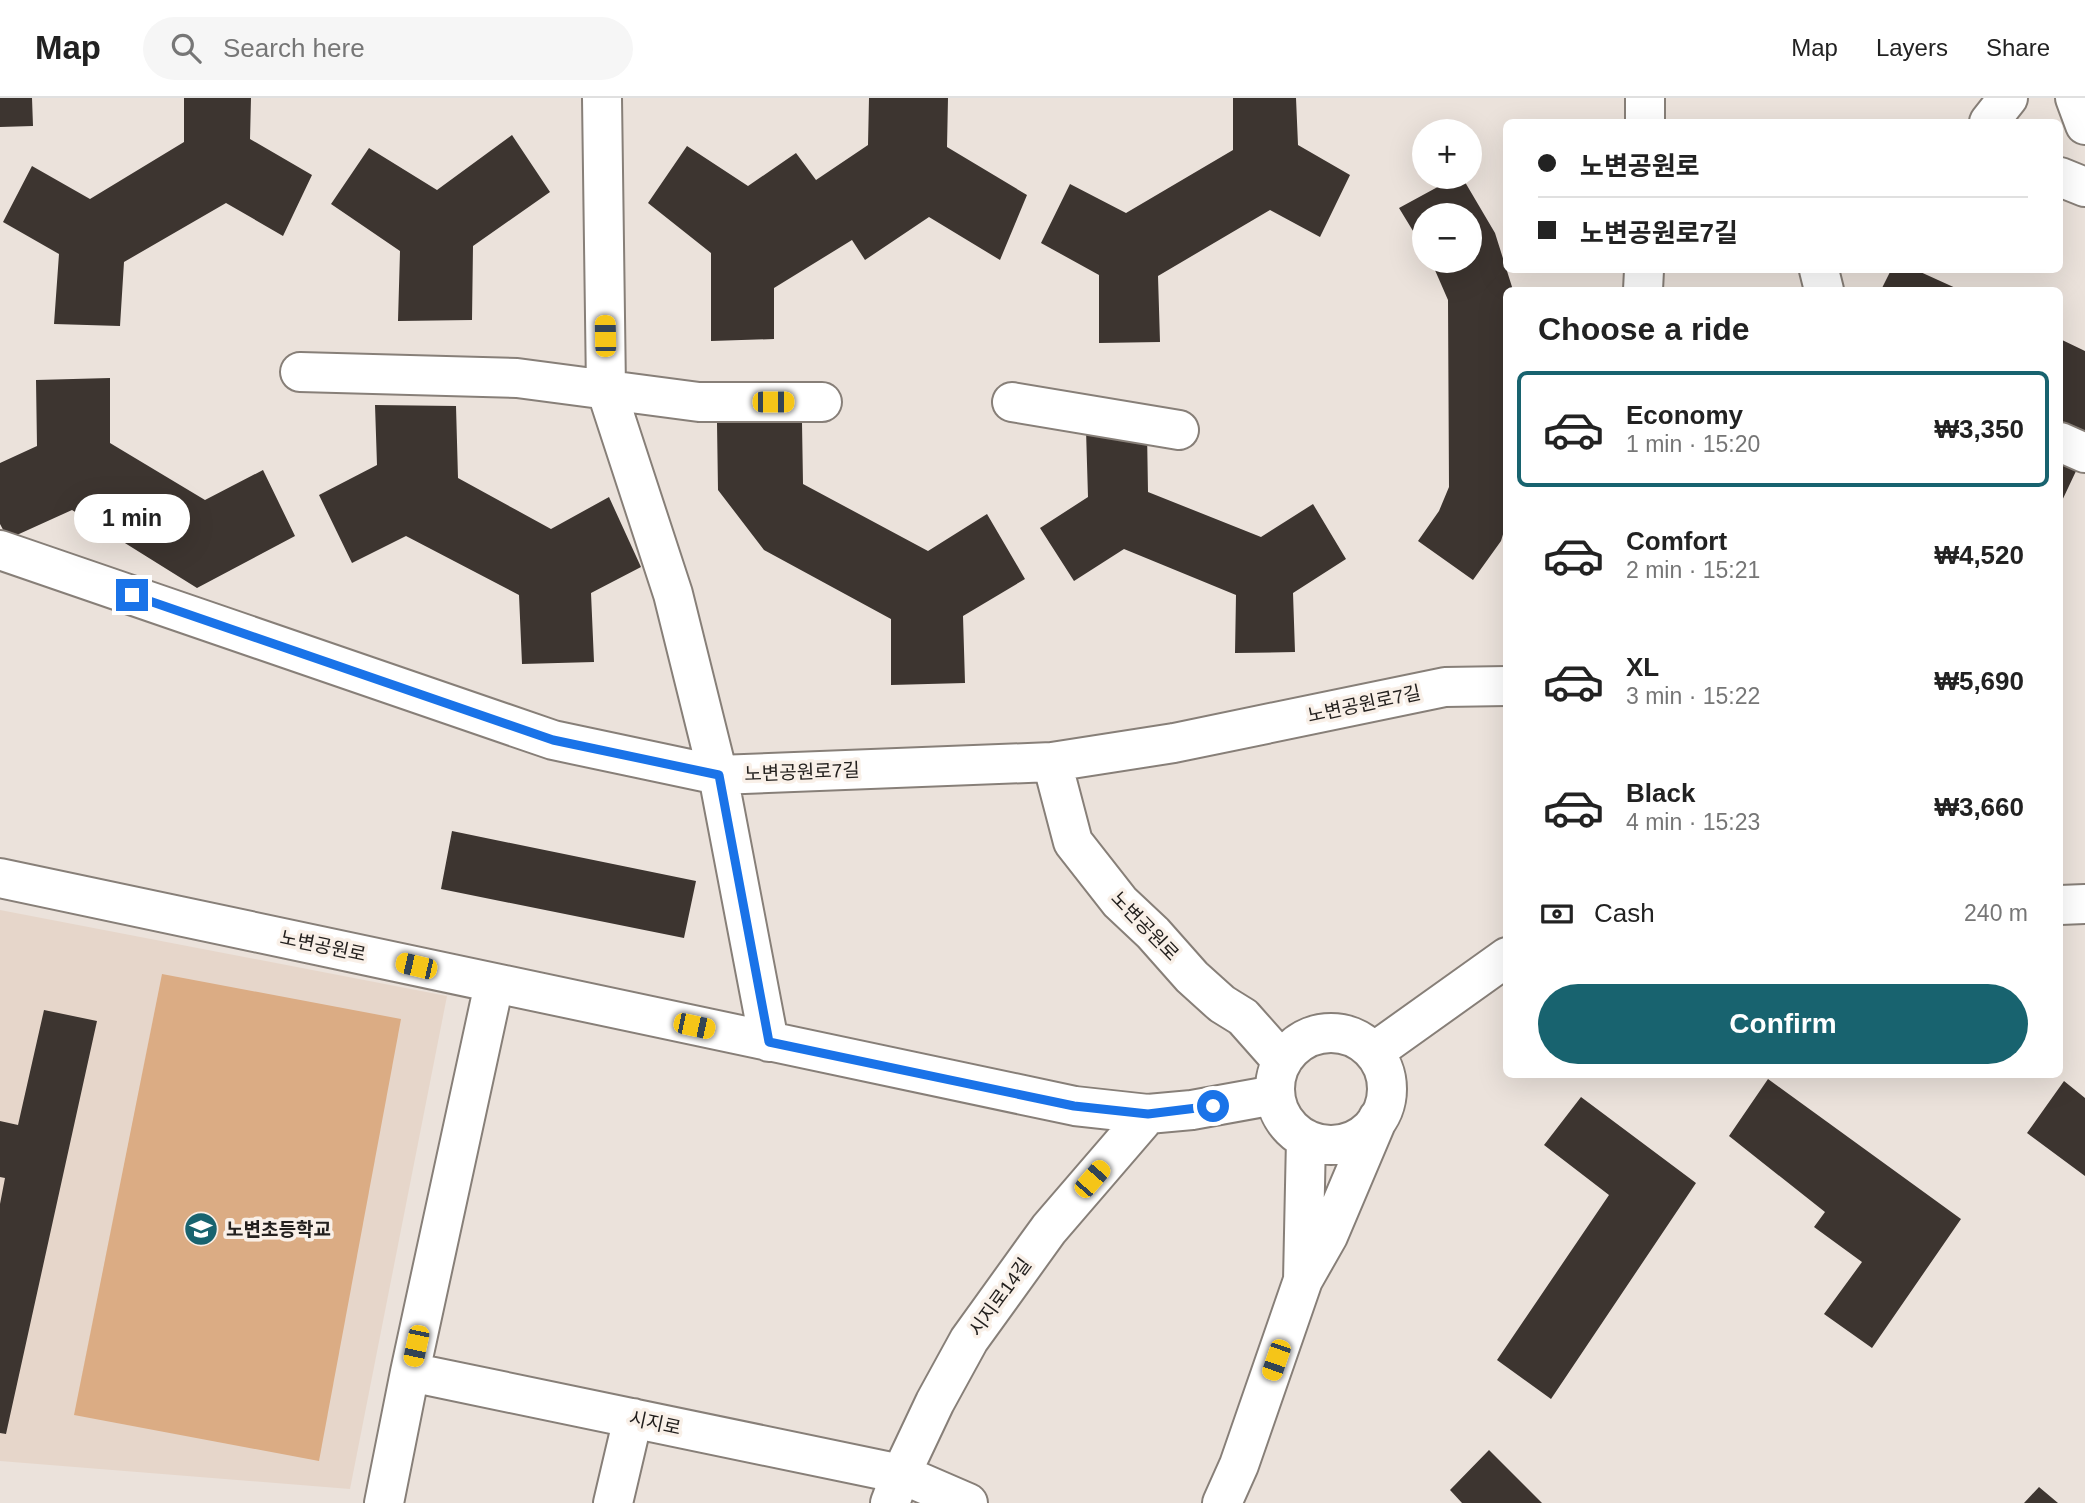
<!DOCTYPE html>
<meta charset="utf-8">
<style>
:root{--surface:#fff;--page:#f6f6f6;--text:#222;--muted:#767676;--line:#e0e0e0;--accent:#18636f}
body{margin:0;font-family:Helvetica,"Noto Sans KR",sans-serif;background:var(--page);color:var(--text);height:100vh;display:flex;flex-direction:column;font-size:26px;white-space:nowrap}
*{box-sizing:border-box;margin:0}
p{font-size:23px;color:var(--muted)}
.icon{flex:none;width:38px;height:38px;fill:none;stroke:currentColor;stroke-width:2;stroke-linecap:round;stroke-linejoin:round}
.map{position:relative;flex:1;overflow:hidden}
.drawer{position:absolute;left:1503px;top:189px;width:560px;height:791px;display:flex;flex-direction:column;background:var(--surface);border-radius:10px;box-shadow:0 7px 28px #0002}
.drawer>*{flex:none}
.guide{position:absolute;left:1503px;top:21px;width:560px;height:154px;border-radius:10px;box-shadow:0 7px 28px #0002;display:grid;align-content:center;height:154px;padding:0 35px;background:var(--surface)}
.tools{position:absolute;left:1412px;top:21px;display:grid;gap:14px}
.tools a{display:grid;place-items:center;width:70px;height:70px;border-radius:50%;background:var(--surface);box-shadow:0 7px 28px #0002;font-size:35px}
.end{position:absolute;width:32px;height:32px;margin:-16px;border:9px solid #1a73e8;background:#fff;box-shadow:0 0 0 4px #fff}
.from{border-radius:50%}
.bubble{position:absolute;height:49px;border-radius:24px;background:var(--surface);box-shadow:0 7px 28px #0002;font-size:23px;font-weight:700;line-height:49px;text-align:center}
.car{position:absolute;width:21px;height:42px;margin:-21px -10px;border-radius:9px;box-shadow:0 0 5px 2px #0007;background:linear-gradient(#f5c518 24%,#345 0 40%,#f5c518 0 76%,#345 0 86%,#f5c518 0)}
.guide b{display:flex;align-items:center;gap:24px;height:66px;font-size:26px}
.guide b+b{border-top:2px solid var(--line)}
.guide i{width:18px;height:18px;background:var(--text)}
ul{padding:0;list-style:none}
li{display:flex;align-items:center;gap:21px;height:116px;margin:0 14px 10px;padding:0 21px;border:4px solid transparent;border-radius:10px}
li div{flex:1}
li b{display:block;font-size:26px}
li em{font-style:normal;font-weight:700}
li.active{border-color:var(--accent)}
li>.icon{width:63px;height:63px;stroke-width:1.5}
h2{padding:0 35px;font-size:32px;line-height:84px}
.pay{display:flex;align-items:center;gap:18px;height:77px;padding:0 35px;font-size:26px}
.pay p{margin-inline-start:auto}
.cta{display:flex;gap:14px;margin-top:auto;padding:14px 35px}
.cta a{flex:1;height:80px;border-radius:42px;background:var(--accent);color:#fff;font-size:28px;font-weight:700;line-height:80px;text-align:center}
header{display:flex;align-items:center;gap:42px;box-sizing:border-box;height:98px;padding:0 35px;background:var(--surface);border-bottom:2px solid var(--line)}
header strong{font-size:33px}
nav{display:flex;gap:38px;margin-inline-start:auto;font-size:24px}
.search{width:490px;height:63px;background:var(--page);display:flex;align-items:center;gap:18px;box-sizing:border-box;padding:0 24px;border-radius:38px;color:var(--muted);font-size:26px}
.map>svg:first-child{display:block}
.built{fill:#e6d6ca}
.green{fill:#dbac84}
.building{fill:#3d3530}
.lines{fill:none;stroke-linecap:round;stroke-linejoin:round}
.minor-casing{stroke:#877f78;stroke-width:42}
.tertiary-casing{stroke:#877f78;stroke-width:42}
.minor{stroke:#fff;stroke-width:38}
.tertiary{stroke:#fff;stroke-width:38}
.route{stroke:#1a73e8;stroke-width:9}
.labels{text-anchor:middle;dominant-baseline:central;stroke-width:7;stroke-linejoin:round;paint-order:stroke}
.street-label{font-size:19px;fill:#23201e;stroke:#f9f0e8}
.poi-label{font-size:19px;font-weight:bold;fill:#23201e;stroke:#f9f0e8;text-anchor:start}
</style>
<header>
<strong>Map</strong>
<div class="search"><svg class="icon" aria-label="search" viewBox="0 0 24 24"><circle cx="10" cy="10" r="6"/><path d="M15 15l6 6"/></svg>Search here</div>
<nav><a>Map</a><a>Layers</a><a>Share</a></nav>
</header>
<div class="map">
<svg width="2085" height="1405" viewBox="0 0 2085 1405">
<rect width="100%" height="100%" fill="#ebe2db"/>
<path class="built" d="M0,812l447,86 -97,493 -350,-28z"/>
<path class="green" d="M162,876l239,45 -82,442 -245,-46z"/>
<path class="building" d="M0,0h32l1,28 -33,1z
M184,0h67l-1,41 62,36 -29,61 -57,-33 -102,59 -4,64 -66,-2 5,-70 -56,-32 29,-56 58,33 94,-57z
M869,0h79l-1,49 80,48 -27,65 -71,-43 -64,43 -13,-20 -78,48v51l-63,2v-88l-63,-50 39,-57 61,40 48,-33 20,27 52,-35z
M1233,0h63l2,47 52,30 -30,62 -50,-27 -112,66 2,66 -61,1v-68l-58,-32 29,-59 56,29 107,-63z
M512,37l38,57 -77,54 -1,74 -74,1 2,-70 -69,-47 38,-56 68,42z
M1456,79h6l33,56 18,57h-6v231l-6,20 -28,39 -55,-39 21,-30 10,-24 -1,-187 -17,-39h39v-46h-46v34l-25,-41z
M1891,172h25l44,20h-79z
M2060,241l25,12v101l-25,53z
M110,280v65l95,57 58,-30 32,66 -98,52 -125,-78 -64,29 -8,-15v-61l37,-17 -1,-66z
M375,307l81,1 2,72 93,51 58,-32 32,70 -50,26 3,69 -72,2 -3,-69 -113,-59 -54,27 -33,-68 58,-30z
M717,325h85l1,61 125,67 59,-37 38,65 -62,37 2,67 -74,2v-66l-127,-69 -46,-60z
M1086,332l61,1 1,61 113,45 52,-33 33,55 -53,34 2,59 -60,1 1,-58 -112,-46 -50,32 -34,-53 48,-31z
M452,733l244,50 -12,57 -243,-49z
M44,912l53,11 -91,413 -6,-1v-229l5,-26 -5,-1v-56l18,4z
M1768,981l193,140 -89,129 -48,-34 38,-52 -48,-35 11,-15 -96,-76z
M2064,983l21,17v78l-58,-43z
M1581,999l115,86 -145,216 -54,-39 112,-165 -65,-50z
M1489,1352l53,53h-80l-12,-13z
M2039,1389l19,16h-34z"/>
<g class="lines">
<g class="minor-casing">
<path id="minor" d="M602,0l4,291 67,205 45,181 51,267
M2075,0l10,27
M1645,24v-24
M1989,24l19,-24
M2060,79l25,10
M1819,172l5,20
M1643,192l1,-20
M300,274l217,6 182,24h123
M1012,304l167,28
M2060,344l25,11
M0,452l553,190 165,35 334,-13 122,-19 271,-56 62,-1
M1052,664l21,80 47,60 33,31 39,44 30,27 21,13 39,44
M0,780l1075,228 73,8 44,-4 83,-15
M410,1274l491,102 67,29
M384,1405l26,-131 84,-388
M613,1405l20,-85
M890,1405l11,-29 34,-72 34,-62 80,-111 99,-115"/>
</g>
<g class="tertiary-casing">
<path id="tertiary" d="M2060,807l25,-1
M1275 991a56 56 0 1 1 112 0a56 56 0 1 1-112 0Z
M1374,954l133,-95
M1306,1041l-3,141 25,-44 50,-118
M1222,1405l17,-38 64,-185"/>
</g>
<use href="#minor" class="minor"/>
<use href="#tertiary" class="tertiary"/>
</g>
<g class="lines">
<path class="route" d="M132,497l421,145 166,35 50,267 305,64 74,8 65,-8"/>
</g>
<defs>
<g id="school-disc" transform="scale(1.75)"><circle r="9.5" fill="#18636f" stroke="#f9f0e8"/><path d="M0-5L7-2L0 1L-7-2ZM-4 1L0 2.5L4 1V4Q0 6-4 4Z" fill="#fff"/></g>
</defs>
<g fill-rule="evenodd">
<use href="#school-disc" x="201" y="1131"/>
</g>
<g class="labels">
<g class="street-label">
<text transform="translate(1364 606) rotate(-12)">노변공원로7길</text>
<text transform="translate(802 674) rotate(-2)">노변공원로7길</text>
<text transform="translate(1145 828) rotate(46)">노변공원로</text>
<text transform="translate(323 848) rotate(12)">노변공원로</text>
<text transform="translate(1000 1199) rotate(-54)">시지로14길</text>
<text transform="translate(655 1325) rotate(12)">시지로</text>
</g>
<g class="poi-label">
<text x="226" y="1131">노변초등학교</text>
</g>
</g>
</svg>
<div class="tools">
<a>+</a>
<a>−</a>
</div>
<i class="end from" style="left:1213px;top:1008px"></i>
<i class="end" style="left:132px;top:497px"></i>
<div class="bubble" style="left:74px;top:396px;width:116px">1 min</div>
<i class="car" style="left:605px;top:238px;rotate:359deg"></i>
<i class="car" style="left:773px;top:304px;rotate:90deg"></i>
<i class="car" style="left:416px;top:868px;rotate:283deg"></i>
<i class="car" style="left:694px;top:928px;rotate:102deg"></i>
<i class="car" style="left:1092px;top:1081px;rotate:41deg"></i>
<i class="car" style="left:416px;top:1248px;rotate:192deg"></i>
<i class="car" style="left:1276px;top:1262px;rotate:199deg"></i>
<div class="guide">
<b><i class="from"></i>노변공원로</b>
<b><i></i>노변공원로7길</b>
</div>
<section class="drawer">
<h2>Choose a ride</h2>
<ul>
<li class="active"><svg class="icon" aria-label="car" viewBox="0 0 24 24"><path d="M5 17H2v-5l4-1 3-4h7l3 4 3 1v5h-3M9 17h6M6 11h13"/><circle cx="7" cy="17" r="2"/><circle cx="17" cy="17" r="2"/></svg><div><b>Economy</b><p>1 min · 15:20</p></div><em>₩3,350</em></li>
<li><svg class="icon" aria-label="car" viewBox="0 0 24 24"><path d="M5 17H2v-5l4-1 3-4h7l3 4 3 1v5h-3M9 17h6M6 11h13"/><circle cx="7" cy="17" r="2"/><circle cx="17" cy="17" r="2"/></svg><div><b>Comfort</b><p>2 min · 15:21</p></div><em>₩4,520</em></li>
<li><svg class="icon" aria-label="car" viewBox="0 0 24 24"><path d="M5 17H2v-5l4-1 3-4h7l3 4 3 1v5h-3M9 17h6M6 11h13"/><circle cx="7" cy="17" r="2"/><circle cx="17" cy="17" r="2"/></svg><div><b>XL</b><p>3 min · 15:22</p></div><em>₩5,690</em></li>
<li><svg class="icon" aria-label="car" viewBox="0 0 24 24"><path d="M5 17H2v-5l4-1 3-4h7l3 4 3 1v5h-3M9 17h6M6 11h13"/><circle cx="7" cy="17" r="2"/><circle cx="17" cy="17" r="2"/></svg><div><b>Black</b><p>4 min · 15:23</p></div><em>₩3,660</em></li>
</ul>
<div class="pay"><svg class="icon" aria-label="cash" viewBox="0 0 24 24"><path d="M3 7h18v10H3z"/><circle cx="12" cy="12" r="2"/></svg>Cash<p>240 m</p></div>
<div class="cta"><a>Confirm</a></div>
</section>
</div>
